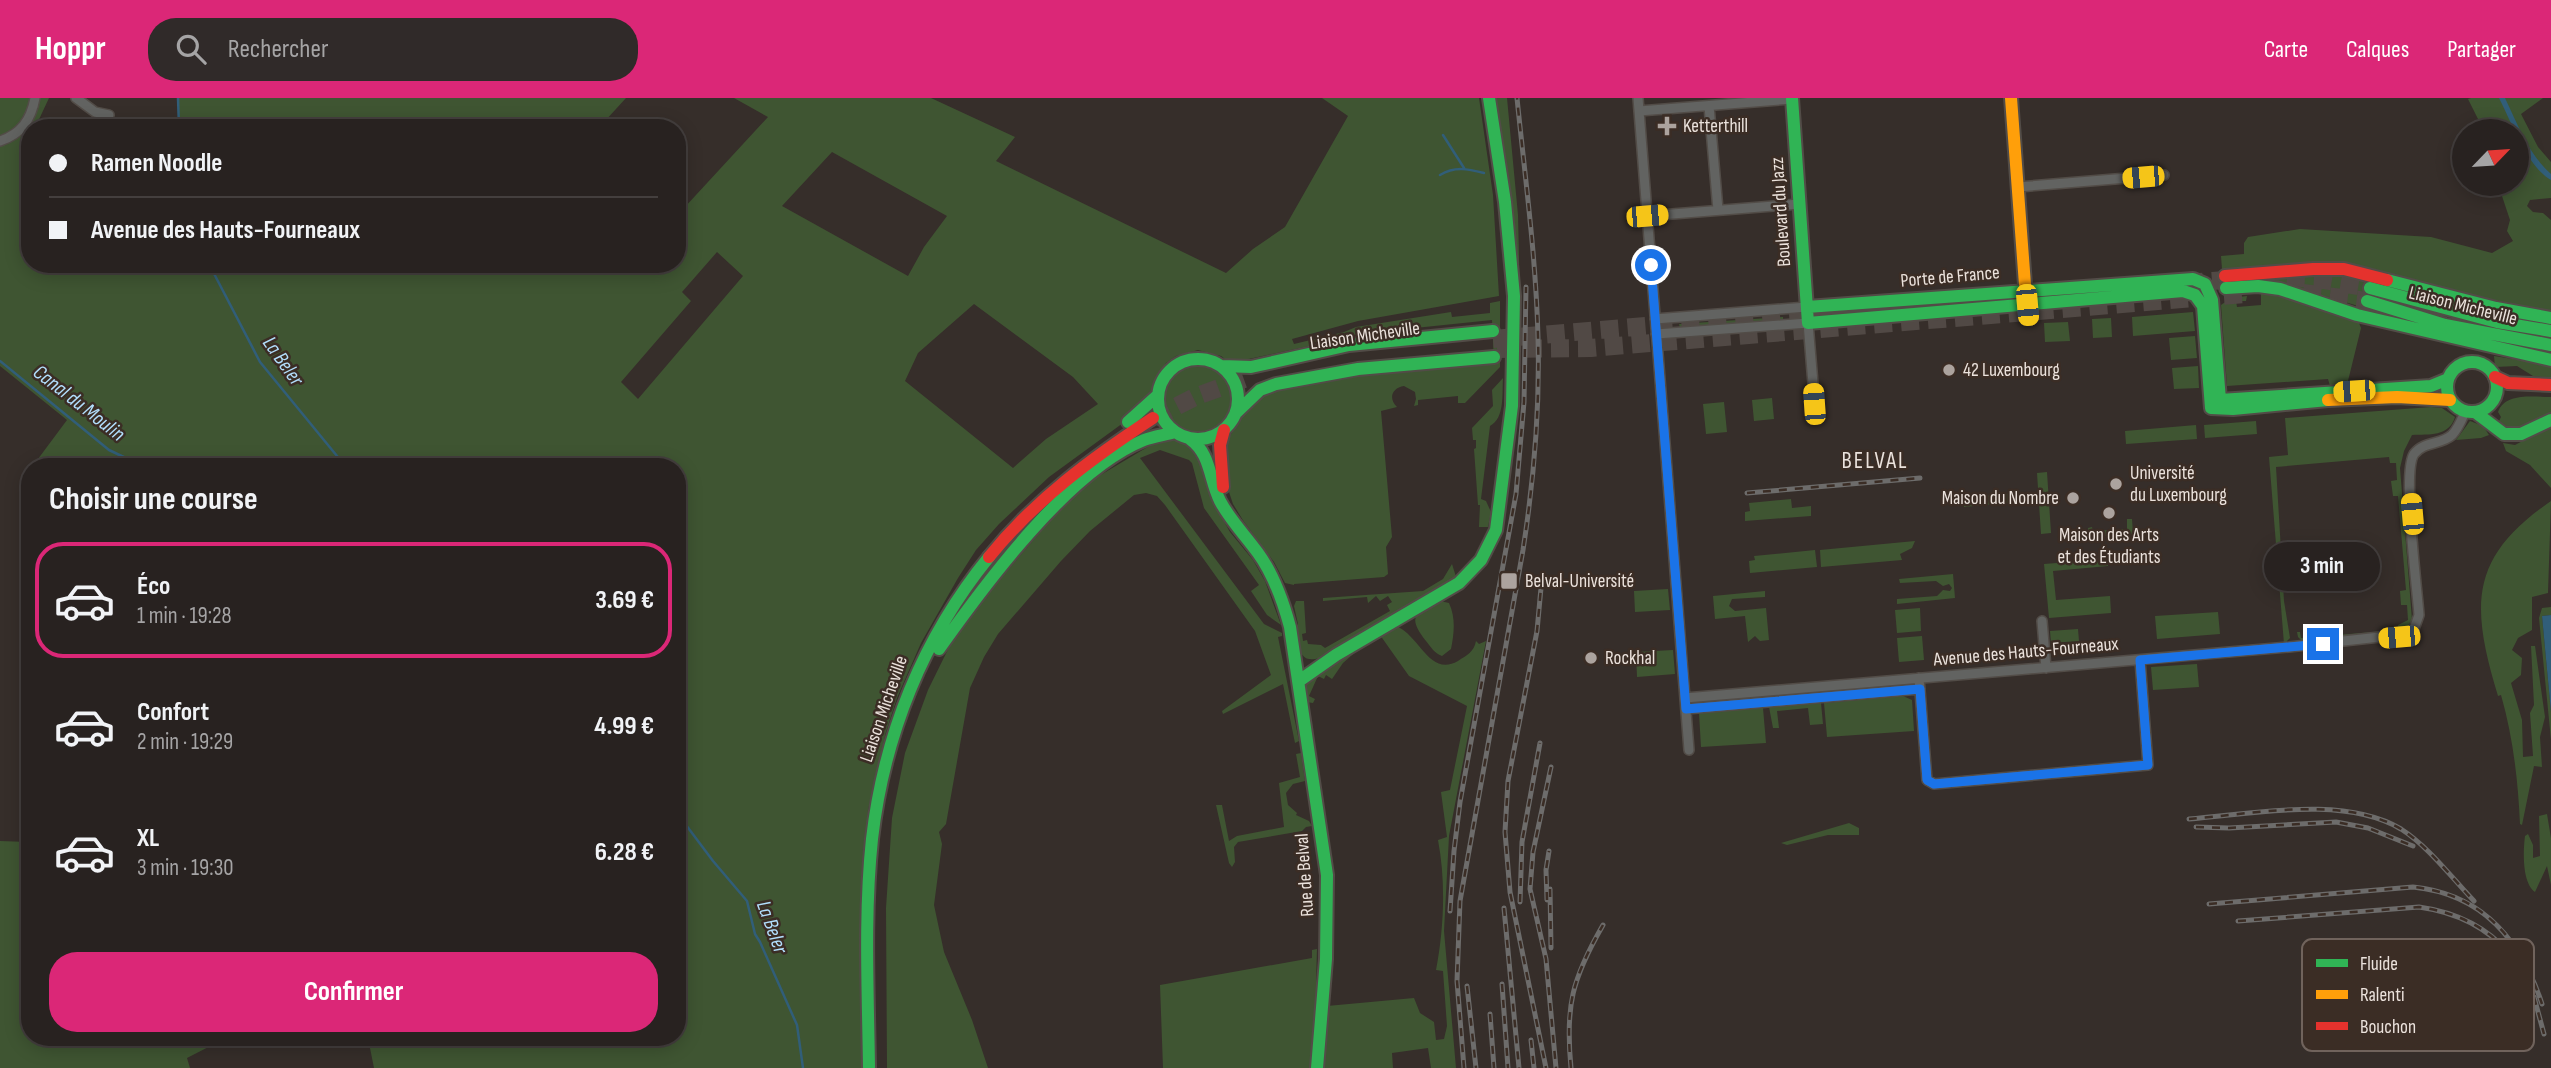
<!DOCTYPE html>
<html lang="fr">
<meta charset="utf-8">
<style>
:root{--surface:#282220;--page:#302a29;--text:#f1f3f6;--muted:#a5a4a5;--line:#443f3e;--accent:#db2777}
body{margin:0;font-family:"Sofia Sans Condensed",sans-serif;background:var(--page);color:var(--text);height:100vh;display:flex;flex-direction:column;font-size:26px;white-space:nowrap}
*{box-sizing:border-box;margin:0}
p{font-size:23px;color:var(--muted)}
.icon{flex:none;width:38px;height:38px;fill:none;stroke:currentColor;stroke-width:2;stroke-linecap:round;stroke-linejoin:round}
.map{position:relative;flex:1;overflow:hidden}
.drawer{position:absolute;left:21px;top:360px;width:665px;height:588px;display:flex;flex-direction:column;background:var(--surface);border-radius:28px;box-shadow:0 4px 18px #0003,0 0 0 2px var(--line)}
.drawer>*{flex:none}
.top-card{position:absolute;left:21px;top:21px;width:665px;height:154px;border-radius:28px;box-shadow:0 4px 18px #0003,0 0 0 2px var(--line);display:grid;align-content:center;height:154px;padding:0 28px;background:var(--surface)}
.needle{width:46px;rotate:65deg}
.buttons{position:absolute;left:2452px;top:21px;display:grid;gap:14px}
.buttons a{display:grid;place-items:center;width:77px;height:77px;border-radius:50%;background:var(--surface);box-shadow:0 4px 18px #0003,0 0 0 2px var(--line);font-size:35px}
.end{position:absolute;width:32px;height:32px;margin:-16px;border:9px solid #1a73e8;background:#fff;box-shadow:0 0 0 4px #fff}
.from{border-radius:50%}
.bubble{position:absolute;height:49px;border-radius:24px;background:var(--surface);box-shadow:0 4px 18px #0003,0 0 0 2px var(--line);font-size:23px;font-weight:700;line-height:49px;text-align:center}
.car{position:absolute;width:21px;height:42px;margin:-21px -10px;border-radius:9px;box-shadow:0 0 5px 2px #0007;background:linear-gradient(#f5c518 24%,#345 0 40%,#f5c518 0 76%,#345 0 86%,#f5c518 0)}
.top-card b{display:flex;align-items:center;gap:24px;height:66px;font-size:26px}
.top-card b+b{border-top:2px solid var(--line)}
.top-card i{width:18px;height:18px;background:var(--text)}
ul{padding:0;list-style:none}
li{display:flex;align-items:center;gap:21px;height:116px;margin:0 14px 10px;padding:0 14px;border:4px solid transparent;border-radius:28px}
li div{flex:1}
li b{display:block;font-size:26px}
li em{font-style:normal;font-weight:700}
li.active{border-color:var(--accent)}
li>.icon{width:63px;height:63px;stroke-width:1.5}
h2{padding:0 28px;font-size:32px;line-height:84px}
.action{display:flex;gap:14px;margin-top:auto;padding:14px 28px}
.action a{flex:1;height:80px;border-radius:28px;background:var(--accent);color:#fff;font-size:28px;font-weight:700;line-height:80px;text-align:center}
header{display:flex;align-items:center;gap:42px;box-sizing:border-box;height:98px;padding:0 35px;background:var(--accent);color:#fff}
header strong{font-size:33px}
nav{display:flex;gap:38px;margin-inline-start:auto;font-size:24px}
.search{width:490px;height:63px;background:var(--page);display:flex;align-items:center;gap:18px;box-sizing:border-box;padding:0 24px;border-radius:28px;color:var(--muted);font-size:26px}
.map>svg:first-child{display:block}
.green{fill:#3f5532;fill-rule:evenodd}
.water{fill:#315e79}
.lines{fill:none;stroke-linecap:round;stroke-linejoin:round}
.stream{stroke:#315e79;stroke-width:2.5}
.highway-tunnel{stroke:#514945;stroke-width:18;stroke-dasharray:18 9;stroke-linecap:butt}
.street-casing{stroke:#524c47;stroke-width:12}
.fast-casing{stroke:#524c47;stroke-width:16}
.slow-casing{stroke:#524c47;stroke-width:16}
.jam-casing{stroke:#524c47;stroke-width:16}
.street{stroke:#626361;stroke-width:9}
.fast{stroke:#30b455;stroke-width:12}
.slow{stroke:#ff9f0a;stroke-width:12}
.jam{stroke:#e5322d;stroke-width:12}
.rail-casing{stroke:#6d6c6b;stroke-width:5}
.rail{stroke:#3b2d25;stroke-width:2.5;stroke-dasharray:8;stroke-linecap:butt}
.route{stroke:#1a73e8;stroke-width:9}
.poi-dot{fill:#aca39e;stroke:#3b2d25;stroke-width:2.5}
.labels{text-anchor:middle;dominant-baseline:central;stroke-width:5;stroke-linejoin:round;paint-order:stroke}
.poi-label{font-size:19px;fill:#ebe2dc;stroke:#3b2d25;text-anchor:start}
.street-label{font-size:19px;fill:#ebe2dc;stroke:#3b2d25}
.water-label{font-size:21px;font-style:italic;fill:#b2defc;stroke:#3b2d25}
.quarter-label{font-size:23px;letter-spacing:2px;fill:#ebe2dc;stroke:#3b2d25}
.key{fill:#3b2d25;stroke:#70635c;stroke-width:2}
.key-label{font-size:19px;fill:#ebe2dc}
</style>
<header>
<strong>Hoppr</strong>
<div class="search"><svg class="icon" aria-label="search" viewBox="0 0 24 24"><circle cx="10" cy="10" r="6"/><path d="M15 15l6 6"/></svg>Rechercher</div>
<nav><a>Carte</a><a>Calques</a><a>Partager</a></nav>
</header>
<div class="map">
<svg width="2551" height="970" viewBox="0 0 2551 970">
<rect width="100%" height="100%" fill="#362e2a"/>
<path class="green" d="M0,0h49l-14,30h-5v136h647v-72l6,6 -4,5 5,5 84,-91 -34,-19h197l84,39 -19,24 230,112 27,-24 32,-22 63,-111 -26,-18h157l14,97 6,101 -141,25 -66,18 2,5 50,-12 12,-5 95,-15 1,5 38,-4v-10l10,-2v66l-35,36h-7v-7l-40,4v5l-4,1 2,-7 -1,-7 -11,-6c-12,2 -16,12 -7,21l-16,4 11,126 -6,10 2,27 -4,3 -90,7v1l-9,-2 -11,-21 -30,-40 -11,-18 -7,-21 -1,-39 26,-43 54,-21 189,-17 -2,-43 -125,13 -52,9 -1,3 -84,18 -9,-7 -23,-6 -22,6 -10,7 -12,19 -3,12 -17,21 -85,62 -50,47 -23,26 -18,28 -37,65 -24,55 -11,34 -18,78 -6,258h-488l-6,-30h309v-571h-636l-6,-4 32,-43 -67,-54zM832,54l115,64 -23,31 -16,29 -126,-70zM717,154l26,24 -105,123 -17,-17 70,-81 -9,-9zM974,206l99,73 25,27 -52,35 -33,29 -108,-87 13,-28z
M178,0h448l-21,23 7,7h-433z
M1495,0h12l11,117 2,84 -7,-76z
M2471,0h72l-22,16 17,33 13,15v36l-21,2 -3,6 6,6 10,1 8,7v93l-151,-35 -178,-9 -1,-13 23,-2v-11l4,-6 52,-8 131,8 61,16 21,-12 -6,-10 3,-11 -11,-33 6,-3h11v-53h-32l-16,-32z
M2333,176l39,7 -7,27 -99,-29z
M2261,195l29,6 19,8 22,4 28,12 2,5 -14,57 -17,1 -2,-7 -101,7 -6,-81 10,-7 16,-2 -1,5h-10l1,6 24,-2z
M2193,214l2,19 -62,5 -1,-19z
M1783,219v3l-103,8 -1,-4z
M2111,220l1,19 -19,1 -1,-19z
M2068,224l2,19 -25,1 -1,-19z
M2195,238l2,22 -26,2 -2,-22z
M2494,258l57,9v13l-18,-2 -16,-10 -22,1z
M1165 301a33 33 0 1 1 66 0a33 33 0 1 1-66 0Z
M2198,268l1,22 -25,1 -2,-21z
M1503,280c-1,16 2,40 -13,48l-9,73 5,2 5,11 -3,15h-9l1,-22h-2l-4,-56 2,-1v-8h-3l-1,-12 21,-22 -1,-16z
M2551,299v17c-19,9 -33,23 -52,7l2,-4 -3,-5c7,-20 36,-15 53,-15z
M1772,300l2,21 -20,2 -2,-21z
M1724,304l3,30 -21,2 -3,-30z
M2431,309l11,1 13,9c-6,20 -26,17 -43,18l-8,16 -4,17 12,152 -7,10 -102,12 -5,-5 -1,-5h3l1,6 96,-8 1,-5 10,-5 -1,-15h-6l-1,-14 6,-1 -8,-94h-5l-2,-15 6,-1 -1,-17h-6l-1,-6 -113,10 8,134 6,37 -6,6 -15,-187 19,-2 -3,-37z
M2256,323l1,13 -52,4 -1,-13z
M2470,323l13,5 6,9 -8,3 -25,2z
M2196,327l1,14 -71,5 -1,-13z
M2551,328v62l-21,-23 -24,-14 -3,-8 12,2z
M1166,338l31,13 6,7 13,51 14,25 23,28 12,21 16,44 -14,-10 -16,-24 8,-6 -55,-77 -12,-45 -3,-3 -29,-10 -20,8 124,166 18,9v3l-4,1 21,104 -4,2 -12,-59 -60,30 -1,-3 49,-36 -16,-44 -90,-126 -8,-9 -11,-3 -12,2 -44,36 -29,30 -63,73 -14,23 -14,31 -24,136 -7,8 3,12 -8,61 10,47 28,68 16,48h-101l-1,-160 6,-90 13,-65 23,-63 31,-63 118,-138z
M2047,374l4,61 -10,1 -4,-61z
M2015,395l1,9 -52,5 -1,-9z
M1791,401l1,9 19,-2v10l-66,5v-9l5,-1 -1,-8z
M2551,403l-3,92 -16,4v33l-14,8 -6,12 10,8 -1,17 -10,8 11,37 1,37 10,-1 -3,-43 4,-8 -3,-59h4l10,71 -5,20 2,30 -8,-1 -12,59 -2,-1c-2,-44 -7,-87 -19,-129l-3,1c-27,-90 -30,-138 53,-195z
M2127,421h5l1,15 -44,3 -1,-9 4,-1 1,4 34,-2z
M1915,443l-3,7 -12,6 2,6 -81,7 -1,-17z
M1815,452l2,17 -67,6 -1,-12 6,-1 -1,-4z
M2107,461l1,7 -55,5 3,29 54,-4 1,17 -62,5 -5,-54z
M1452,466l5,16 -126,74c-30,12 -30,3 -36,-24l3,-6 -4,-18 2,-5h8l2,32 -4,1 1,7 4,-1 1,4 13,1 4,3 65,-37 -3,-6 5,-3 -4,-6 -8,5 -4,-5 -8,7 -1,-6 -44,4v-3l100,-7 20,-12z
M1953,476l2,24 -58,6v-5l40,-3 6,-6 7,1 2,-3 -3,-4 -6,2 -7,-5 -36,2 -1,-4z
M1668,491l2,21 -35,2 -1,-21z
M1765,493v6l-33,2 -3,7 6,5 31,-3 3,32 -9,1 -5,-5 -7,6 -3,-26 -30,3 -2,-23z
M1440,503l9,2c7,15 5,31 2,46l-9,7c-8,-3 -11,-9 -16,-15 -19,-24 -12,-29 14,-40z
M2551,509v8l-9,1 9,96v28l-12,-122 3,-10z
M1920,510l1,23 -24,2 -2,-23z
M2218,514l2,22 -63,5 -2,-23z
M1398,529c22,10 32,50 60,34 9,-6 16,-9 18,-20l3,3 7,-3 -37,195 -5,95 12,137h-25l-3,-20 -36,5 1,15h-69l3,-62 87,-8 6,15 14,9 2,18 8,-1 3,-13 -4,-55 -7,-1c8,-42 10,-88 2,-130l9,-3 -6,-45 9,-2 17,-84 -58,-30 -29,-41z
M2078,531l1,12 -28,2 -1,-12z
M1922,538l2,24 -25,2 -2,-24z
M1359,548l1,2 -17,15 -11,16 -6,-4 -2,4 -6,-3 -9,20 6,3 -2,4 -7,-1v-18l7,-8z
M1673,552l2,24 -38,3 -1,-25z
M2197,566l2,23 -46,3 -2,-23z
M1903,598l9,4 2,31 -87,6 -3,-34z
M1821,605l2,21 -13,1 -2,-17 -31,3 2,17h-6l-4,-21z
M1763,610l3,35 -65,4 -2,-34z
M1301,655l4,28 -12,3 -7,9 2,12 9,8 -1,2 13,6 3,5 -6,1 -4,4 -64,11 -4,5 1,15 -3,5 -3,-4 -13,-58h6l7,36 8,-5 47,-9 -5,-44 21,-6 -4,-23z
M2547,716l4,24v47l-4,-19 -12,26c-13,-9 -12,-41 -10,-56l3,-2 5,11v13l7,-2 -1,-40z
M1849,725l10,5v7h-31l-41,10 -6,-2z
M30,729v211h196l-39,20 3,10h-190v-227l28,1z
M1317,851l-1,35h3l-6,84h-150l-3,-83 152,-27v-8z"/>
<path class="water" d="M2499,0h6c12,25 24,57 46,76v6c-23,-12 -40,-59 -52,-82z
M2551,517v97l-9,-96z"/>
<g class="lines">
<path class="stream" d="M178,0l1,30
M1443,37l21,33
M1440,77c15,-9 28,-6 44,-2
M209,166l51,98 86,105
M0,263l109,89 21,10 54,7
M677,715l36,48 34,40 8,33 5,8 37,83 6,43"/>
<path class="highway-tunnel" d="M2287,179l30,2 53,9
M2185,185l56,-4
M2303,195l64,8
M1493,241l330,-28
M1497,251l94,-1 653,-54
M1153,320l44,-22 47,-17"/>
<g class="street-casing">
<path id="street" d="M76,0l19,14 14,3
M1638,0l51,652
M1709,8l9,104
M1639,13l153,-12
M0,43c21,-7 31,-21 35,-43
M2018,89l146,-12
M1647,118l152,-12
M2027,207l1,15
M1655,221l152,-12
M1656,236l152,-11 7,85
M2042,523l4,47
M1919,580l8,102 7,4 214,-19 -8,-105
M1685,600l604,-51 118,-13 7,-5 5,-14c-2,-28 -17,-143 -5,-161 10,-13 27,-9 38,-19 6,-6 10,-16 13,-23
M1686,611l234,-20"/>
</g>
<g class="fast-casing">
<path id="fast" d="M1792,0l16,225 375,-32 12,4 8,11 8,102 22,1 95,-9
M2387,182l109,28 55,10
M2226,190l32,-2 22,3 77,26 194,45
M2370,190l127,34 54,9
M2367,203l78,24 106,20
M1807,209l386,-28 12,5 7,16 8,100 211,-14 17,-7
M1158 301a40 40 0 1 1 80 0a40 40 0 1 1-80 0Z
M2447 289a25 25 0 1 1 50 0a25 25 0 1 1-50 0Z
M1222,268l29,1 98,-22 144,-14
M2475,314l29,22h17l30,-14
M1236,315l24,-23 16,-6 82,-15 136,-12
M1128,324l30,-27
M1190,341c21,15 19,40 30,62 10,19 25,34 38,52 16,22 25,48 32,74l37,248 -1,84 -9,109
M939,551c46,-65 130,-179 205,-209 10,-4 21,-5 31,-8
M1299,583l37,-26 123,-72 22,-23 15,-30 16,-124 2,-110 -9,-94 -16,-104
M869,970c-1,-76 -5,-154 3,-229 12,-104 51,-201 117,-282"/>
</g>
<g class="slow-casing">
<path id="slow" d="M2011,0l15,200
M2328,302l69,-3 53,3"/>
</g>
<g class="jam-casing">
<path id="jam" d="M2225,178l88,-7h31l43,11
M2495,279l13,6 43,2
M1223,389l-3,-42 4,-15
M989,459c46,-57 103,-99 164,-139"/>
</g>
<use href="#street" class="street"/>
<use href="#fast" class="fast"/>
<use href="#slow" class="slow"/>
<use href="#jam" class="jam"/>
<g class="rail-casing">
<path id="rail" d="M1747,395l173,-15
M1542,479l-5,54 -29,150 -3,51 5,60 36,176
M1551,669l-18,85 -3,37 16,70 10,109
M2189,721c64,-5 155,-24 212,10 28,18 50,48 73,72
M2196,729l33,1 107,-6 32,6 45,18
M1550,791l1,59
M1547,802l-1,-30 3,-19
M1520,804l2,-60 18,-99
M2209,806l204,-17c70,7 108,53 129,117
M1504,810l15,160
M1450,813l4,-60 6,-49 56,-308 8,-92 2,-115
M2238,823l181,-14c36,5 67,19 91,47
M1502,886l6,84
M1467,888l9,82
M2534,899l10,37
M1490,916l4,54
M1531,942l3,28
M1464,970l-7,-87 3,-80 63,-351c11,-71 17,-142 15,-213 -2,-80 -13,-160 -21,-239
M1571,970c-6,-62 1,-89 32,-143"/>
</g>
<use href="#rail" class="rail"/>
</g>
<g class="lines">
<path class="route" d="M1651,167l35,444 234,-20 7,91 7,4 214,-19 -8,-105 183,-16"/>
</g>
<g class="poi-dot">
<path d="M1663.5 17.5h7v7h7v7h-7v7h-7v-7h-7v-7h7z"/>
<circle cx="1949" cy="272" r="7"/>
<circle cx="2116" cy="386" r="7"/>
<circle cx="2073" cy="400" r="7"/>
<circle cx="2109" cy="415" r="7"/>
<rect x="1500" y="474" width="18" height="18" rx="3.5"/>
<circle cx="1591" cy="560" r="7"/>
</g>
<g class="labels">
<g class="poi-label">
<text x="1683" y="28">Ketterthill</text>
<text x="1963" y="272">42 Luxembourg</text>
<text x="2130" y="375">Université<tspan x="2130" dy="22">du Luxembourg</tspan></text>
<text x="2059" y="400" text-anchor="end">Maison du Nombre</text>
<text x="2109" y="437" text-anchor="middle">Maison des Arts<tspan x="2109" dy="22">et des Étudiants</tspan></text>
<text x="1525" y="483">Belval-Université</text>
<text x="1605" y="560">Rockhal</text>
</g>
<g class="street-label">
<text transform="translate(1781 114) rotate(-94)">Boulevard du Jazz</text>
<text transform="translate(1950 179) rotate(-5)">Porte de France</text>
<text transform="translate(2463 208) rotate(14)">Liaison Micheville</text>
<text transform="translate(1365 238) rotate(-8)">Liaison Micheville</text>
<text transform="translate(2026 554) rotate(-5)">Avenue des Hauts-Fourneaux</text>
<text transform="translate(884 611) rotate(-71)">Liaison Micheville</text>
<text transform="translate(1305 777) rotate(-94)">Rue de Belval</text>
</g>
<g class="water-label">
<text transform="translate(283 263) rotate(55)">La Beler</text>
<text transform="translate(79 305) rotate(38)">Canal du Moulin</text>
<text transform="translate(772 829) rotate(70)">La Beler</text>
</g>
<g class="quarter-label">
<text x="1875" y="363">BELVAL</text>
</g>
</g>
<rect x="2302" y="841" width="232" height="112" rx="10" class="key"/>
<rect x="2316" y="861" width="32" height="8" fill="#30b455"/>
<rect x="2316" y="892" width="32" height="9" fill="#ff9f0a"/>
<rect x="2316" y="924" width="32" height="8" fill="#e5322d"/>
<g class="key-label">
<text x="2360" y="872">Fluide</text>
<text x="2360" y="903">Ralenti</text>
<text x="2360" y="935">Bouchon</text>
</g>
</svg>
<div class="buttons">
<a><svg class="needle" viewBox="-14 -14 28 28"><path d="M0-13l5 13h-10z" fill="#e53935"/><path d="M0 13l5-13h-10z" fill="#a5a4a5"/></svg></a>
</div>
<i class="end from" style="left:1651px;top:167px"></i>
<i class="end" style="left:2323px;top:546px"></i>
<div class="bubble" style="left:2264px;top:444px;width:116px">3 min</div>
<i class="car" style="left:2143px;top:79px;rotate:265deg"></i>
<i class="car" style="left:1647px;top:118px;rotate:85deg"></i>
<i class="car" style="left:2027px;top:207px;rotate:175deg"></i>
<i class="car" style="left:2354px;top:293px;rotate:266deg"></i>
<i class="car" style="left:1814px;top:306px;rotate:356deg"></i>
<i class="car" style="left:2412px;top:416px;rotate:355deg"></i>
<i class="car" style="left:2399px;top:539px;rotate:265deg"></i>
<div class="top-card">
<b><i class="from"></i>Ramen Noodle</b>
<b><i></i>Avenue des Hauts-Fourneaux</b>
</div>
<section class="drawer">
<h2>Choisir une course</h2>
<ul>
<li class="active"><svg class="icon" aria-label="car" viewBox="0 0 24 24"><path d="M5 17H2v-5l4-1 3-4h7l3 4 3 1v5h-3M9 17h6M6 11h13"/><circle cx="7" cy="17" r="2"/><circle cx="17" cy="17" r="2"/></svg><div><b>Éco</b><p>1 min · 19:28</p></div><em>3.69 €</em></li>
<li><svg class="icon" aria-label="car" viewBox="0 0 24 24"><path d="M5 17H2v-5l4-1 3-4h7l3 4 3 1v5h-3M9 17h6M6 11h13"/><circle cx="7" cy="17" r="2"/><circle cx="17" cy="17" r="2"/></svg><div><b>Confort</b><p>2 min · 19:29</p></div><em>4.99 €</em></li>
<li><svg class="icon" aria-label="car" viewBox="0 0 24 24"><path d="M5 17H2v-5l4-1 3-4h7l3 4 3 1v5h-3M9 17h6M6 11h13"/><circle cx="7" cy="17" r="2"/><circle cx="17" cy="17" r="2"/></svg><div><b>XL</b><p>3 min · 19:30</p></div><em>6.28 €</em></li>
</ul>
<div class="action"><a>Confirmer</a></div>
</section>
</div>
